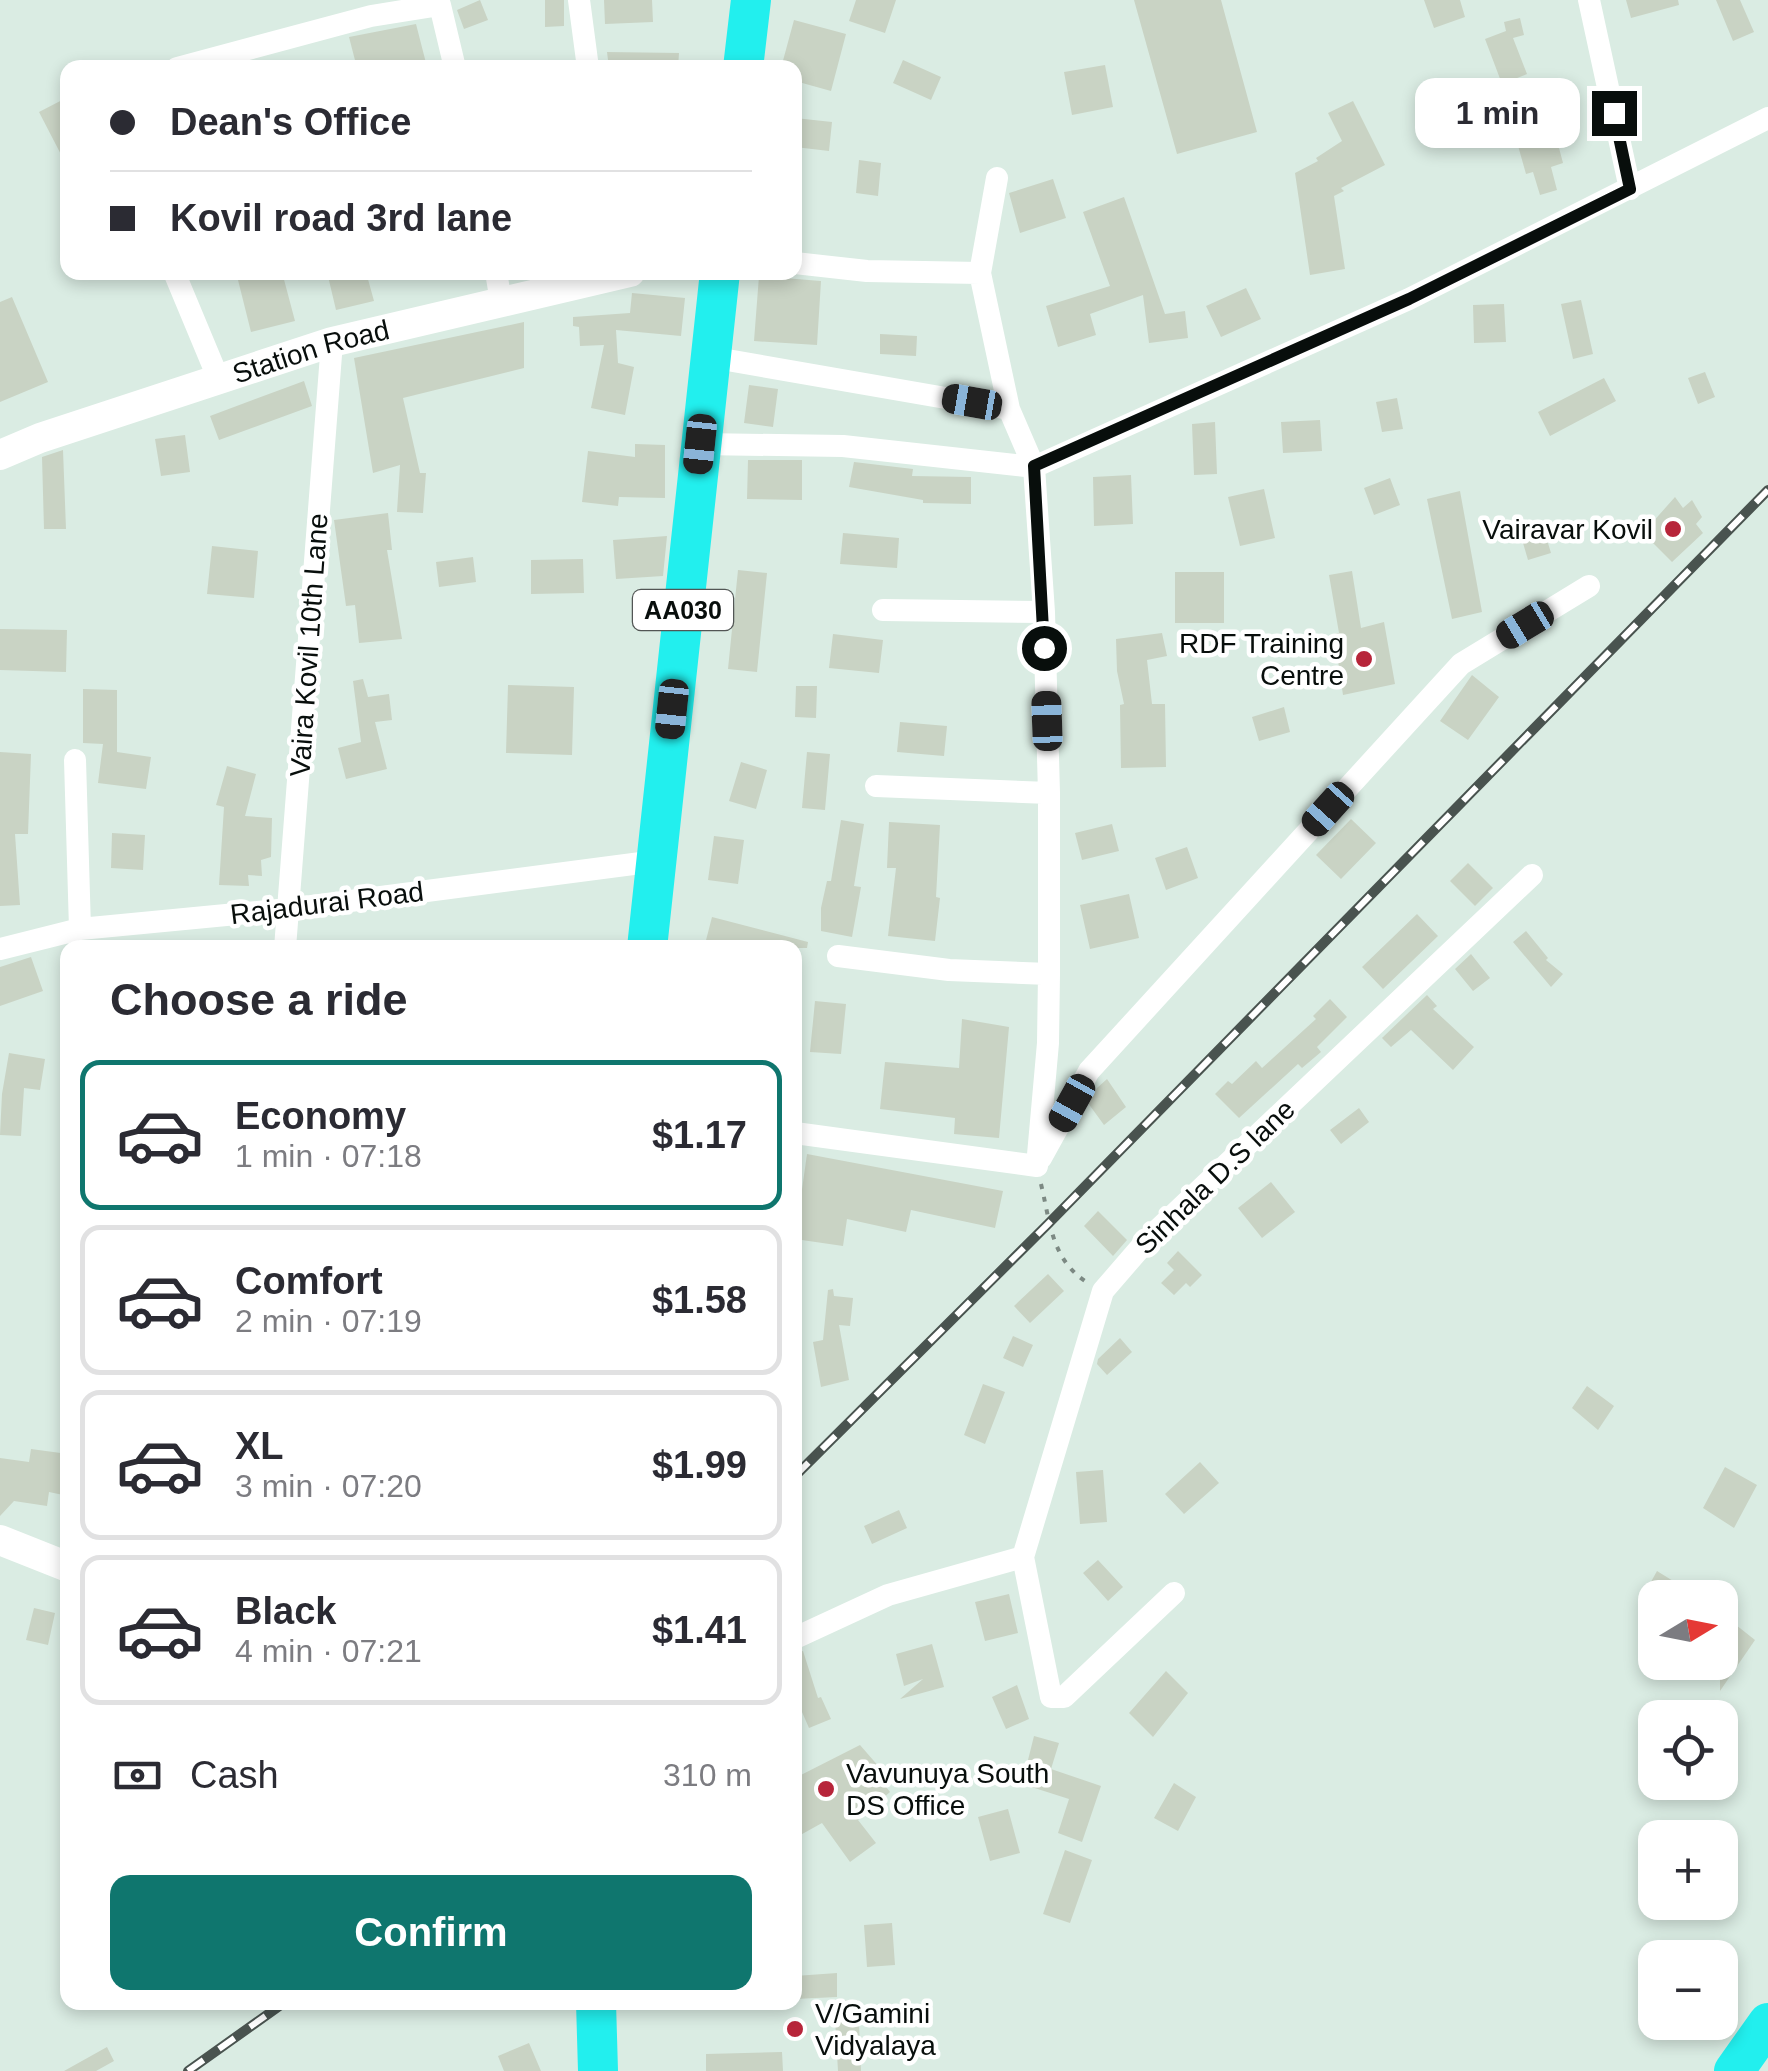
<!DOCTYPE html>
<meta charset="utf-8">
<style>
:root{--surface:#fff;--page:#f2f2f3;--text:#2b2b33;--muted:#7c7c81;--line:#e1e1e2;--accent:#0f766e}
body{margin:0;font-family:Helvetica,sans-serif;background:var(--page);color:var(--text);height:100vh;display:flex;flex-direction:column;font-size:38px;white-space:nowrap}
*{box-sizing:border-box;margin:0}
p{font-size:32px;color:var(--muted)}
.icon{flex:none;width:55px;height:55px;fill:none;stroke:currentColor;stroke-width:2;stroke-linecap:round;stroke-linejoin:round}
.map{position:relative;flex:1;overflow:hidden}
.side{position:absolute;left:60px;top:940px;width:742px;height:1070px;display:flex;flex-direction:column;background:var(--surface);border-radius:20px;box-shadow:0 5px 15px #0003}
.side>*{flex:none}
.guide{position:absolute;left:60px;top:60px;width:742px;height:220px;border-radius:20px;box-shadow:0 5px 15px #0003;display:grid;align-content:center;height:220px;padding:0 50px;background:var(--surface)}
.needle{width:65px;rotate:80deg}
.tools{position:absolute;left:1638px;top:1580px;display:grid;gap:20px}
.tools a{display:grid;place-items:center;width:100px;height:100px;border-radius:20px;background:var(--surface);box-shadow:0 5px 15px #0003;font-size:50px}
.end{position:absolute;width:45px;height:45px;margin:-22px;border:12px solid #080e0c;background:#fff;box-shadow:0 0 0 5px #fff}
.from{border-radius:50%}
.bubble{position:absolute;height:70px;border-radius:20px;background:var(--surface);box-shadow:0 5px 15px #0003;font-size:32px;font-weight:600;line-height:70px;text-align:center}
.car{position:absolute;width:30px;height:60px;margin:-30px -15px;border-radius:12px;box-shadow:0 0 8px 2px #0007;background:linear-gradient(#222 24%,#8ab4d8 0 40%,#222 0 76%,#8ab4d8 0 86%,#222 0)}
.guide b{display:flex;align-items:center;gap:35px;height:95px;font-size:38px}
.guide b+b{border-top:2px solid var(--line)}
.guide i{width:25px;height:25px;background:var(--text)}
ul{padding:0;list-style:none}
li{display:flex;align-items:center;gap:30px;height:150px;margin:0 20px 15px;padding:0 30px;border:5px solid var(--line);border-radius:20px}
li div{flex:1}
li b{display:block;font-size:38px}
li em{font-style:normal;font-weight:600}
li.active{border-color:var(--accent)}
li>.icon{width:90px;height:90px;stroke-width:1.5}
h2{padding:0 50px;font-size:45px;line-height:120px}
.pay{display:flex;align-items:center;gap:25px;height:110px;padding:0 50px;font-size:38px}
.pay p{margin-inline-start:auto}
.cta{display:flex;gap:20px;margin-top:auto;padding:20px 50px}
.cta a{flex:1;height:115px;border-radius:20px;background:var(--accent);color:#fff;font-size:40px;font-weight:600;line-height:115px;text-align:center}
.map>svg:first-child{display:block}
.building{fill:#c9d3c4}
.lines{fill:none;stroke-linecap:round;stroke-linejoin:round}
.path{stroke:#7c8983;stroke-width:4;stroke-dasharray:5 8;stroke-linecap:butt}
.street{stroke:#fff;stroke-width:22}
.secondary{stroke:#fff;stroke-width:30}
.highway{stroke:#22efee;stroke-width:40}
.rail-casing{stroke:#49534f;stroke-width:10}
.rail{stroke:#fff;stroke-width:6;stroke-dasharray:19;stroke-linecap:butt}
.route{stroke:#080e0c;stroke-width:12}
.poi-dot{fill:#b7253a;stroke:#fff;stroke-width:4}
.labels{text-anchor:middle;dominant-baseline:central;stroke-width:9;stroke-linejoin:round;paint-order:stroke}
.shield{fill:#fff;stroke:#525655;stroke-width:2.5}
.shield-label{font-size:25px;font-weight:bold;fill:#080e0c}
.street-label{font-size:28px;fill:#080e0c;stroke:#fff}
.poi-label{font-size:28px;fill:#080e0c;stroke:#fff;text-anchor:end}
</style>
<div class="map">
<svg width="1768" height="2071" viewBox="0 0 1768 2071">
<rect width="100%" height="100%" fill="#daece3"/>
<path class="building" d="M480,0l8,20 -24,9 -7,-19z
M545,0h19v26l-19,1z
M604,0h48l1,22 -48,2z
M856,0h40l-11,33 -36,-12z
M1134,0h87l36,132 -80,22z
M1424,0h36l5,17 -31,11z
M1626,0h52l1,5 -48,13z
M1716,0h24l14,32 -21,9z
M1520,18l4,17 -11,3 14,36 -25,10 -17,-45 21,-8 -2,-9z
M794,20l52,14 -15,57 -36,-10v-13h-14z
M416,24l10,39 -19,5h-50l-8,-31z
M607,52l72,1 -1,15h-69z
M903,60l38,17 -10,23 -38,-17z
M1105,65l8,42 -41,8 -8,-43z
M68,97v71l-29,-56z
M1353,101l32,64 -44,23 3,3 -10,5 11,73 -35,6 -15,-102 23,-12 -2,-3 26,-17 -14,-28z
M795,118l37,4 -3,29 -34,-4z
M1551,118l12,45 -12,4 6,23 -17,5 -7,-23 -7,2 -13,-46z
M859,160l22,3 -3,33 -22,-3z
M1053,179l13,39 -46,15 -11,-40z
M1124,197l41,117 20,-3 3,27 -39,5 -6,-48 -53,19 6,21 -38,12 -12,-41 64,-20 -27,-74z
M236,272h46l13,49 -44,11z
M327,272h39l8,29 -38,9z
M759,276l62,5 -4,64 -63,-4z
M1246,288l15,31 -40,18 -15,-31z
M632,293l53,5 -4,38 -65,-6 2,33 16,4 -9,48 -34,-7 13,-63 -24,1 -1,-19 -6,-1v-9l57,-4z
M12,297l36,85 -48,20v-100z
M1581,300l12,54 -20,5 -12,-55z
M1504,304l2,38 -32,1 -1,-38z
M524,322v46l-121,30 17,75h6l-3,40 -26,-1 3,-47 -27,8 -19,-115z
M880,334l37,2 -1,20 -36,-2z
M1705,372l10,25 -17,7 -10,-26z
M1604,378l12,23 -66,35 -12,-24z
M304,381l8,25 -93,34 -9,-24z
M749,385l29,4 -5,38 -29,-4z
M1397,398l6,31 -21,3 -6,-30z
M1320,420l2,31 -39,2 -2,-31z
M1215,422l2,52 -23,1 -2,-51z
M185,435l5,37 -29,4 -6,-37z
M635,444l30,1v53l-46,-1 -1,9 -36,-4 6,-51 47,6z
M63,450l3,79h-22l-2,-72z
M748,460h54v40l-55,-1z
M854,462l59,7 -1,7 59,1v27l-48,-1v-3l-74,-13z
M1131,475l2,49 -39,2 -1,-49z
M1390,478l10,27 -26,10 -10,-27z
M1264,489l11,49 -35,8 -12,-49z
M1460,491l22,121 -30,7 -25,-120z
M1675,497l8,11 9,-8 10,17 -6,7 7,9 -31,29 -29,-29z
M388,513l4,37h-5l15,89 -43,4 -4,-38 -9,1 -12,-86z
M1544,530l7,23 -23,7 -7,-24z
M843,533l56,5 -2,30 -57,-4z
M667,536l-4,40 -47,3 -3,-39z
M212,546l46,5 -4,47 -47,-4z
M473,557l3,25 -37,5 -3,-25z
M583,559l1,34 -53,1v-34z
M738,570l29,3 -10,99 -29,-3z
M1352,571l9,57 23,-6 11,62 -52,11 -9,-61 5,-1 -10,-58z
M1175,572h49v51h-49z
M0,629l67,1 -1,42 -66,-2z
M1162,633l5,23 -20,4 5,44h13l1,63 -45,1 -1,-63 4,-1 -7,-33 -1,-32z
M833,634l50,6 -4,33 -50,-5z
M1472,675l27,22 -31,43 -28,-19z
M363,679l5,18 21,-3 3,26 -17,2 12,47 -41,10 -8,-31 23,-6 -8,-61z
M508,685l66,2 -2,68 -66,-2z
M796,686h21l-1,32 -21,-1z
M83,689l34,1v62l34,5 -5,32 -48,-6 5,-39 -20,-1z
M1284,707l6,25 -31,9 -7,-24z
M900,722l47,4 -3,30 -47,-4z
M0,752l31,2 -3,80h-13l5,71 -20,1z
M807,752l23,2 -5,56 -23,-2z
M741,762l26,8 -11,39 -27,-8z
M227,766l29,8 -11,42 27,2 -1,39 -10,3 1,16 -14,-1 1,11 -30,-1 5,-78 -8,-2z
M1351,819l25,24 -35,36 -25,-24z
M841,820l23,4 -10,62 7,1 -9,50 -31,-6v-23l6,-27h4z
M889,822l51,3 -4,72 4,1 -5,43 -47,-5 8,-68h-9z
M1112,824l7,27 -37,9 -7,-27z
M112,833l33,2 -2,35 -32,-2z
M714,836l30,4 -6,44 -30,-4z
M1187,847l11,31 -32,12 -11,-32z
M1468,863l25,25 -18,18 -25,-25z
M1129,894l10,44 -49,11 -10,-44z
M1417,914l21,22 -55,53 -21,-22z
M712,917l96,25 -1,6h-103z
M1526,931l22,27 -2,2 17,14 -12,13 -38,-45z
M1471,954l19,24 -17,13 -18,-22z
M31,957l12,34 -43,15v-39z
M1427,995l10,11 -4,3 41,38 -21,23 -42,-40 -20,17 -9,-9z
M1330,999l17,18 -30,30 4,5 -19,16 -4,-4 -59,54 -24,-24 13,-13 4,3 24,-23 6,7 54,-49 -3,-3z
M815,1001l31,3 -5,50 -31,-2z
M962,1019l47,8 -10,111 -45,-4 1,-16 -75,-9 5,-47 74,6z
M9,1053l36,6 -5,31 -16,-2 -3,48 -21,-1 2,-41z
M1107,1079l19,28 -22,18 -16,-22 9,-15z
M1359,1108l10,14 -28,22 -11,-14z
M807,1154l196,37 -8,37 -84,-18 -5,22 -59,-13 -4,27 -48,-7z
M1271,1182l24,30 -33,26 -24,-30z
M1098,1211l29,29 -14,16 -29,-30z
M1178,1251l24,24 -12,12 -4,-4 -12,12 -13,-12 13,-13 -7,-7z
M1048,1274l16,17 -34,32 -16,-17z
M833,1289l1,7 19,2 -3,28 -11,-1 10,55 -28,7 -8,-45 10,-2 5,-50z
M1013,1336l20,9 -10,22 -20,-9z
M1120,1338l12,14 -25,23 -10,-11 1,-5z
M983,1384l22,8 -20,52 -21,-9z
M1587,1386l27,20 -16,24 -26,-22z
M31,1449l37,5v42l-19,-4 -2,14 -33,-5 -14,15v-58l29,4z
M1200,1462l19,21 -35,31 -19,-20z
M1725,1467l32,18 -23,43 -31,-20z
M1103,1470l4,52 -27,2 -4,-52z
M899,1510l8,18 -35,16 -8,-18z
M1098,1560l25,27 -15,14 -25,-28z
M1657,1571l21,13 -7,14h-29z
M1009,1594l9,39 -33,8 -10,-39z
M34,1608l21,5 -7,32 -22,-5z
M1731,1621l24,19 -35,51v-56z
M932,1644l12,43 -44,12 23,-20 -19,7 -8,-32z
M803,1651l15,47 3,-1 10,22 -22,9 -14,-32v-43z
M1166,1671l22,22 -35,44 -24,-24z
M1017,1685l12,34 -23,10 -14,-32z
M1034,1736l25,7 -8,26 50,17 -19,56 -24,-9 11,-34 -47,-15z
M860,1745l27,31 -6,4 9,12 -32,28 18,23 -26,19 -28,-39 -27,15v-60z
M1174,1783l22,14 -18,34 -24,-13z
M1008,1809l12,44 -30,8 -12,-44z
M1065,1850l27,10 -22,63 -27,-9z
M892,1923l3,42 -28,2 -3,-42z
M837,1973v24l-42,2v-23z
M858,2000l3,71h-23l-4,-70z
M529,2043l12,28h-37l-6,-15z
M107,2047l7,14 -18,10h-32z
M782,2052l1,19h-77v-17z"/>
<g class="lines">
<path class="path" d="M1041,1184c9,37 10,74 44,97"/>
<path class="street" d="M579,0l9,68
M1589,0l41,189
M177,68l194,-52 69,-11 15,63
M795,263l72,8 113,2 29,136
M174,272l45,108
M496,272l5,30
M980,273l17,-95
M710,357l299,52 25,58 10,145 5,181v181l-1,69 -11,123 -242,-33
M700,444l143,2 191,21 375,-168 359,-181
M883,610l161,2
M75,760l5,169
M876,786l173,7
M285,948l47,-606
M0,949l80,-20 209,-20 367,-48
M838,956l111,14 100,4
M1041,1158l48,-87 372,-407 128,-78
M1023,1557l28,140h13l110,-104
M795,1638l93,-43 135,-38 80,-266 45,-52 384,-364"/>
<g class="secondary">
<path id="s1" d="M0,455l40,-17 292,-96 298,-70"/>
<path d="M0,1540l68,27"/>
</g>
<path class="highway" d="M743,68l8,-68
M647,948l73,-676
M596,2002l2,69
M1734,2071l34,-48"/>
<g class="rail-casing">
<path id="rail" d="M795,1476l253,-252 720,-734
M188,2071l97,-69"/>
</g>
<use href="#rail" class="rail"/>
</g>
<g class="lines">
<path class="route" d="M1044,648l-10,-182 375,-167 221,-110 -16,-76"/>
</g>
<g class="poi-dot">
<circle cx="1673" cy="529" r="10"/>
<circle cx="1364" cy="659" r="10"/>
<circle cx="826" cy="1789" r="10"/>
<circle cx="795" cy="2029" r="10"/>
</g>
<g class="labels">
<rect class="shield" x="633" y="590" width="100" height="40" rx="8"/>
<g class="shield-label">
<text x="683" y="610">AA030</text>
</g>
<g class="street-label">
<text stroke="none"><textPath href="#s1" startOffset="328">Station Road</textPath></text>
<text transform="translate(309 645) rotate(-86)">Vaira Kovil 10th Lane</text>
<text transform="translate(327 903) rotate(-7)">Rajadurai Road</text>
<text transform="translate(1215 1177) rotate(-44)">Sinhala D.S lane</text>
</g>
<g class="poi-label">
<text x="1653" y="529">Vairavar Kovil</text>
<text x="1344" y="643">RDF Training<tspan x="1344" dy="32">Centre</tspan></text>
<text x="846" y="1773" text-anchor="start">Vavunuya South<tspan x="846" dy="32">DS Office</tspan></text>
<text x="815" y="2013" text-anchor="start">V/Gamini<tspan x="815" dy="32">Vidyalaya</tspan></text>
</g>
</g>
</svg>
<div class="tools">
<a><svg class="needle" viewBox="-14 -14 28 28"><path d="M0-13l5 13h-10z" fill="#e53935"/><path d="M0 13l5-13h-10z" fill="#7c7c81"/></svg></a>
<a><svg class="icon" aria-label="locate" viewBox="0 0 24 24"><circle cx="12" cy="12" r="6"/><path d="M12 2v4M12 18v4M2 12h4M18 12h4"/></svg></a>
<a>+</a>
<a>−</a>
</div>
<i class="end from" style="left:1044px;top:648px"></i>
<i class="end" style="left:1614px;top:113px"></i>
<div class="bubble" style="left:1415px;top:78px;width:165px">1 min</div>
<i class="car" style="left:972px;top:402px;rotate:280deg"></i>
<i class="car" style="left:700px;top:444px;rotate:186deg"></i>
<i class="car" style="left:1525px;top:625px;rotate:239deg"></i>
<i class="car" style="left:672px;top:709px;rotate:186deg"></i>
<i class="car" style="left:1047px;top:721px;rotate:358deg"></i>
<i class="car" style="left:1328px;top:809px;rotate:222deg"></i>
<i class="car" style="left:1072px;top:1103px;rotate:209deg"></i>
<div class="guide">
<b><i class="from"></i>Dean's Office</b>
<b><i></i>Kovil road 3rd lane</b>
</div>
<section class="side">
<h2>Choose a ride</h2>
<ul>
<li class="active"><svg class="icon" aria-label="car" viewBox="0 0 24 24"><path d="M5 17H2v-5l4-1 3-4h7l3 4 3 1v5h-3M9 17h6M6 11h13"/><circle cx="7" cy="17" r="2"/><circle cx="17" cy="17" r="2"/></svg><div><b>Economy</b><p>1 min · 07:18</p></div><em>$1.17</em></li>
<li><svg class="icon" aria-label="car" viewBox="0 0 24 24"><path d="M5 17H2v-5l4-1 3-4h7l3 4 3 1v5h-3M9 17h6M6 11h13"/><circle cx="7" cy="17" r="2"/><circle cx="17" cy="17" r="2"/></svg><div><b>Comfort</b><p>2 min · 07:19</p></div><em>$1.58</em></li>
<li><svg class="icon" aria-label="car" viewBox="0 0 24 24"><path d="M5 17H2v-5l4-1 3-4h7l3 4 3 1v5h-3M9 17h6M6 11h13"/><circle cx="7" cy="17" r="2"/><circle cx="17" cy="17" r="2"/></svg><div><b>XL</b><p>3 min · 07:20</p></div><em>$1.99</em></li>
<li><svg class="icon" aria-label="car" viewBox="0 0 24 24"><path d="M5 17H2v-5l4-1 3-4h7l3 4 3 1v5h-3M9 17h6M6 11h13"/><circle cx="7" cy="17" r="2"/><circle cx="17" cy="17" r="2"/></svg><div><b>Black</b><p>4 min · 07:21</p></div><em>$1.41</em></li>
</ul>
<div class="pay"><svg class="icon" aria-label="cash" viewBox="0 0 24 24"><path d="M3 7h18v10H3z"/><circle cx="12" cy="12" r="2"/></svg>Cash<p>310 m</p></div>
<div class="cta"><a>Confirm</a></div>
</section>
</div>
